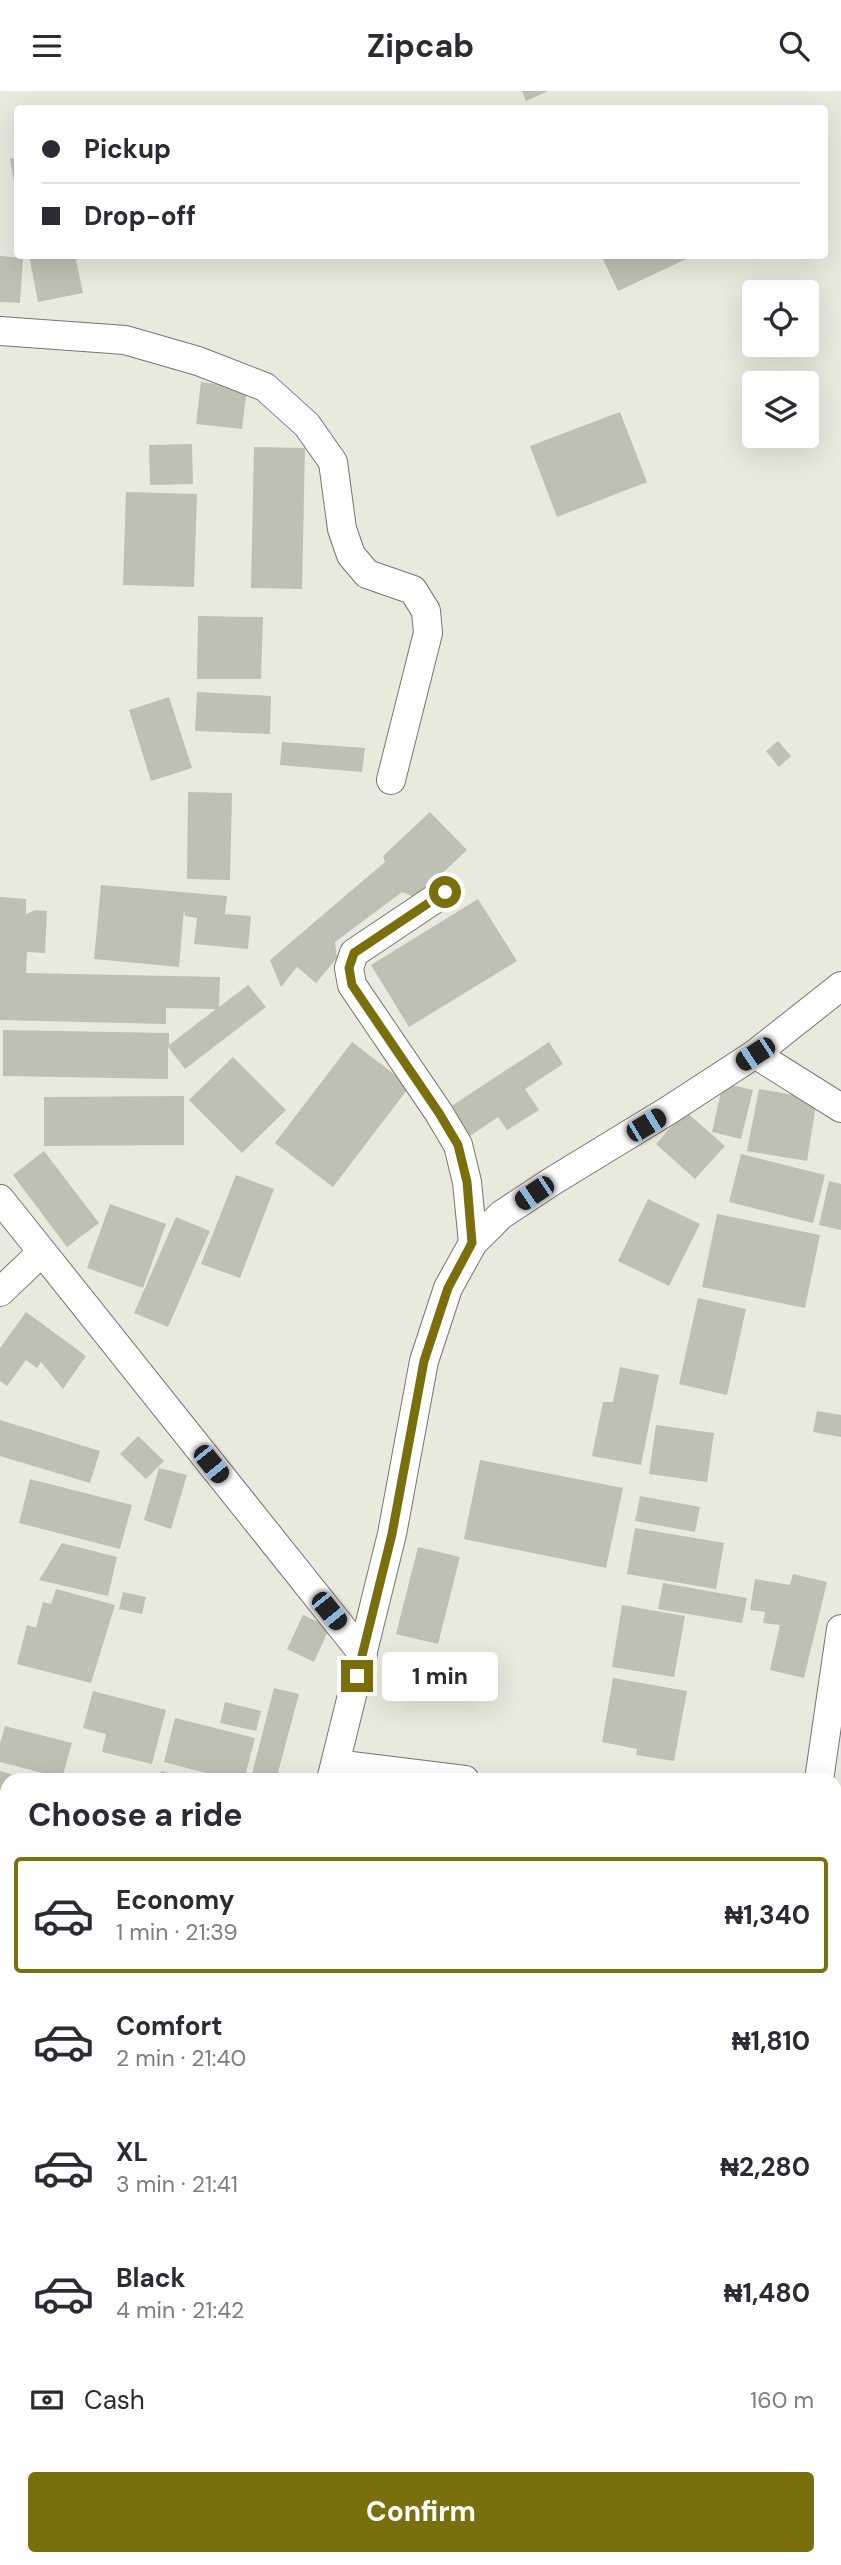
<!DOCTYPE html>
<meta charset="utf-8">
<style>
:root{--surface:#fff;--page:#f7f7f7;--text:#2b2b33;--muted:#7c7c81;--line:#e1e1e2;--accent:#7a6f0d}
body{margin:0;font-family:"DM Sans",sans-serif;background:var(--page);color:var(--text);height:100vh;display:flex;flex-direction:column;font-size:26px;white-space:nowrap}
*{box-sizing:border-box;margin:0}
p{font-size:23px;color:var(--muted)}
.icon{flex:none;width:38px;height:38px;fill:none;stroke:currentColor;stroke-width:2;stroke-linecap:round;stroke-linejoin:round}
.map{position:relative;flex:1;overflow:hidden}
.details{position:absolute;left:0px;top:1682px;width:842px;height:793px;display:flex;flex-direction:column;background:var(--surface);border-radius:21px 21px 0 0;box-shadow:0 7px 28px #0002}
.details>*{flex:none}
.guide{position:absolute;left:14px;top:14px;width:814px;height:154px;border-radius:7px;box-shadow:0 7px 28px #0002;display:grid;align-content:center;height:154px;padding:0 28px;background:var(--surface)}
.controls{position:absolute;left:742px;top:189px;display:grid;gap:14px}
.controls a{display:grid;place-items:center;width:77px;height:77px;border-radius:7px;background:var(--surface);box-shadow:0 7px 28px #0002;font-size:35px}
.end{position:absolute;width:32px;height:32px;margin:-16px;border:9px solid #7a6f0d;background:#fff;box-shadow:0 0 0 4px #fff}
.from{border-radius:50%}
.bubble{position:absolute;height:49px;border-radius:7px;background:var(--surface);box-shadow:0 7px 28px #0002;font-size:23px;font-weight:700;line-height:49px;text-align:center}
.car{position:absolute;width:21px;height:42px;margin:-21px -10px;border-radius:9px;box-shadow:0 0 5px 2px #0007;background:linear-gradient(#222 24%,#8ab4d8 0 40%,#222 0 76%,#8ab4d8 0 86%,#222 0)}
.guide b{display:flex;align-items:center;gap:24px;height:66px;font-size:26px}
.guide b+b{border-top:2px solid var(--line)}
.guide i{width:18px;height:18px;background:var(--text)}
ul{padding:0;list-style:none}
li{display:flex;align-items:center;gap:21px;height:116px;margin:0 14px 10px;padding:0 14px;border:4px solid transparent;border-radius:7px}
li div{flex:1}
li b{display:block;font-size:26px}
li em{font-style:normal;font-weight:700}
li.active{border-color:var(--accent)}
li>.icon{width:63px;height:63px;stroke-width:1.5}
h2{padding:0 28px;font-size:32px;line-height:84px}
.pay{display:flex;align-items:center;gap:18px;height:77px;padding:0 28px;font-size:26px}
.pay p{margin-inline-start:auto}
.button{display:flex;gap:14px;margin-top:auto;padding:14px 28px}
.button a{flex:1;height:80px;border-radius:7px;background:var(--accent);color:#fff;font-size:28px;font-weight:700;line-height:80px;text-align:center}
header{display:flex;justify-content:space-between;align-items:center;height:91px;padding:0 28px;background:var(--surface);font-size:32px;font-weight:700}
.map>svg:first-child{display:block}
.building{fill:#c0bfb4}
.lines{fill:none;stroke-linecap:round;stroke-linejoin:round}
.street-casing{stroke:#77766c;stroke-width:30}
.street{stroke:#fff;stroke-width:28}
.route{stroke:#7a6f0d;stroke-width:9}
</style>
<header><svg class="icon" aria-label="menu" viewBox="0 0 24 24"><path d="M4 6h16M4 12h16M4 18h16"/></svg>Zipcab<svg class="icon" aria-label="search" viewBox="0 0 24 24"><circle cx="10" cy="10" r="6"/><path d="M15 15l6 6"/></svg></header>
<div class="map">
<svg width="841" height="2474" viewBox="0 0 841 2474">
<rect width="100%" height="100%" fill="#eae9de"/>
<path class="building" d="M522,0h26l-22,10z
M18,66v35h-2l-6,-33z
M29,164h46l8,38 -45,9z
M601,164h94l-77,36z
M0,165l23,2 -3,45 -20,-1z
M201,291l46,6 -5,41 -46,-5z
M620,321l27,70 -90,35 -27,-71z
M192,353l1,40 -43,1 -1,-40z
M254,356l51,1 -3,141 -51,-1z
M126,401l71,2 -3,93 -71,-2z
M198,525l65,1 -2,62h-64z
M197,601l74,4 -1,38 -75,-3z
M169,606l23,71 -41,13 -22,-71z
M778,650l13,15 -12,11 -13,-16z
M282,651l83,6 -3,24 -82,-7z
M188,701l44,1 -2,87 -43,-1z
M430,721l37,38 -51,48 -14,-6 -67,50 2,16 -21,25 -19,-16 -16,20 -11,-27 115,-98 -2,-6z
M101,794l126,11 -2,18 26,2 -3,33 -54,-5 3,-26 -12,-2 -1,-7 -5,58 -85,-8z
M0,806l26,2v15l9,-4 12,1 -2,42 -18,-1 -1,21 194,4 -1,30 29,-22 18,22 -81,62 -17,-22v32l-165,-3v-46l166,3v12l47,-36 -50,-1v16l-166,-4z
M478,808l39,62 -108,66 -38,-62z
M352,951l58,44 -77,101 -58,-44z
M549,951l14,22 -38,25 14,21 -32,20 -9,-13 -31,21 -20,-29z
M233,966l53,53 -44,43 -53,-53z
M723,992l30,7 -12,49 -29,-7z
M759,998l58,10 -10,62 -60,-10z
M184,1005v49l-140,1v-49z
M685,1020l40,35 -30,33 -39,-35z
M44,1060l55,72 -32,24 -54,-72z
M741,1063l84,21 -12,48 -84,-21z
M236,1084l38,14 -34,89 -39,-14z
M829,1090l12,3v46l-22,-5z
M648,1108l52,25 -31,62 -51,-25z
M110,1113l56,20 -23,64 -56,-20z
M717,1123l103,21 -15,73 -103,-21z
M176,1126l34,14 -42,96 -34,-14z
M698,1207l48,11 -19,86 -48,-11z
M26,1221l60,44 -23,33 -22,-27 -4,6 -11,-8 -19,26 -7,-5v-33z
M620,1276l39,8 -18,90 -49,-9 11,-54h10z
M817,1320l24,4v22l-28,-5z
M0,1329l100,31 -10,32 -90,-27z
M656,1334l58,8 -7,49 -58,-8z
M138,1345l26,25 -18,18 -26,-25z
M480,1369l143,28 -17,80 -142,-29z
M159,1377l28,7 -16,54 -27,-9z
M30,1388l102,26 -12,44 -101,-26z
M640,1405l60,11 -5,25 -60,-11z
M635,1437l89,15 -8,46 -89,-15z
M62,1452l55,14 -9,39 -69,-16z
M418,1456l42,10 -22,87 -42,-10z
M793,1483l34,8 -23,96 -34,-8 10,-45 -17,-2 2,-11 -15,-2 5,-31 35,6z
M663,1492l84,15 -5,25 -84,-14z
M56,1498l59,16 -24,78 -74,-19 10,-39 9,3 7,-26 8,2z
M123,1501l23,5 -4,17 -23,-5z
M622,1514l63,11 -11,61 -62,-10z
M303,1524l27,12 -16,35 -27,-13z
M613,1587l74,13 -13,70 -38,-6 1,-6 -35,-7z
M274,1597l25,6 -23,86 -24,-6z
M93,1600l73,19 -14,54 -50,-12 4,-18 -23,-6z
M225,1611l36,9 -5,20 -36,-8z
M175,1627l80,20 -11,42h-12l-68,-18z
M5,1635l67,17 -10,35 -62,-16v-18z
M0,1680l28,8 -21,1v76l-7,-2z
M161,1680l31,8v1h-33z
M0,1796l7,2v75l-7,-2z
M835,1970l6,1v64l-6,-1z
M835,2070l6,1v91l-6,-2z
M0,2184l7,1v54l-7,-1z
M840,2267h1v22l-6,-1z
M835,2316l6,1v90l-6,-1z
M835,2419l6,2v30l-6,-2z
M164,2468h31l-1,6z
M581,2468h44l-2,6h-44z
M636,2468h42l-2,6h-42z"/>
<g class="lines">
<g class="street-casing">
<path id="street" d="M0,240l125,9 73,21 67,26 42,38 26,37 9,67 9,26 16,19 46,16 13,21 2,22 -37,147
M445,801l-91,61 -5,15 3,17 87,128 19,32 9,37 6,61
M755,963l86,54
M0,1108l363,455
M0,1201l41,-39
M335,1673l130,16
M331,1689l61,-246 32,-173 24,-73 25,-45 28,-28 50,-33 118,-72 86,-56 86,-68
M819,1689l22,-151
M835,1735l6,1
M835,2205l6,1
M107,2474l4,-6"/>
</g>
<use href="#street" class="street"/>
</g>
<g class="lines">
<path class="route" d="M357,1585l35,-142 32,-173 24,-73 24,-45 -5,-61 -9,-37 -19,-32 -87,-128 -3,-17 5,-15 91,-61"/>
</g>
</svg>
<div class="controls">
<a><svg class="icon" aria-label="locate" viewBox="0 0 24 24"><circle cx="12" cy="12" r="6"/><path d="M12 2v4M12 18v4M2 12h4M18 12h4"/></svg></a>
<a><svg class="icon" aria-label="layers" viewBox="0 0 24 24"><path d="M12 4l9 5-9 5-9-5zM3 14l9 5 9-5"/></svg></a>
</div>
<i class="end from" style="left:445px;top:801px"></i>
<i class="end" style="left:357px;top:1585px"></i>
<div class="bubble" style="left:382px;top:1561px;width:116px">1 min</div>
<i class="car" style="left:755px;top:963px;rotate:237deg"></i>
<i class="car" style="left:646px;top:1034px;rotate:59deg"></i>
<i class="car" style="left:534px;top:1102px;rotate:236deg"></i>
<i class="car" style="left:211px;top:1373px;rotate:141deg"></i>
<i class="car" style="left:329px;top:1520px;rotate:141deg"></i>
<div class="guide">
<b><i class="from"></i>Pickup</b>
<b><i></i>Drop-off</b>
</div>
<section class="details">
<h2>Choose a ride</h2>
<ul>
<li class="active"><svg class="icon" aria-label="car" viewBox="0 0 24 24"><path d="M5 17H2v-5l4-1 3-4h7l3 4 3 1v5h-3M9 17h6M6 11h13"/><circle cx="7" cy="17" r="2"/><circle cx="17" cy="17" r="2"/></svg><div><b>Economy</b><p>1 min · 21:39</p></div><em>₦1,340</em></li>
<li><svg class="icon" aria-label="car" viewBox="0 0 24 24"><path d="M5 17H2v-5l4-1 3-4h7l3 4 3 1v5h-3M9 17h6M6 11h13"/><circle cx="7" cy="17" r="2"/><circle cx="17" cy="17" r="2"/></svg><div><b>Comfort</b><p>2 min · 21:40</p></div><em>₦1,810</em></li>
<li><svg class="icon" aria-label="car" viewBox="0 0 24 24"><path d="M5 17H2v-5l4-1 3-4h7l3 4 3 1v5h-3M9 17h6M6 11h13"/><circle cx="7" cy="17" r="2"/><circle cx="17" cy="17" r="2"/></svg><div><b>XL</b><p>3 min · 21:41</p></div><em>₦2,280</em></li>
<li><svg class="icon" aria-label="car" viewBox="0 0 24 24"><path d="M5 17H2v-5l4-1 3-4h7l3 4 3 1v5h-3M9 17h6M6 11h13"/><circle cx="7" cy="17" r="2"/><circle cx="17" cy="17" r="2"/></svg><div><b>Black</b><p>4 min · 21:42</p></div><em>₦1,480</em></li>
</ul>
<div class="pay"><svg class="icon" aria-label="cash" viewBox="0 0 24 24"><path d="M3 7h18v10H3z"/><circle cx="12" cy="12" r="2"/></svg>Cash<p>160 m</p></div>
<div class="button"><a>Confirm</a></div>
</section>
</div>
